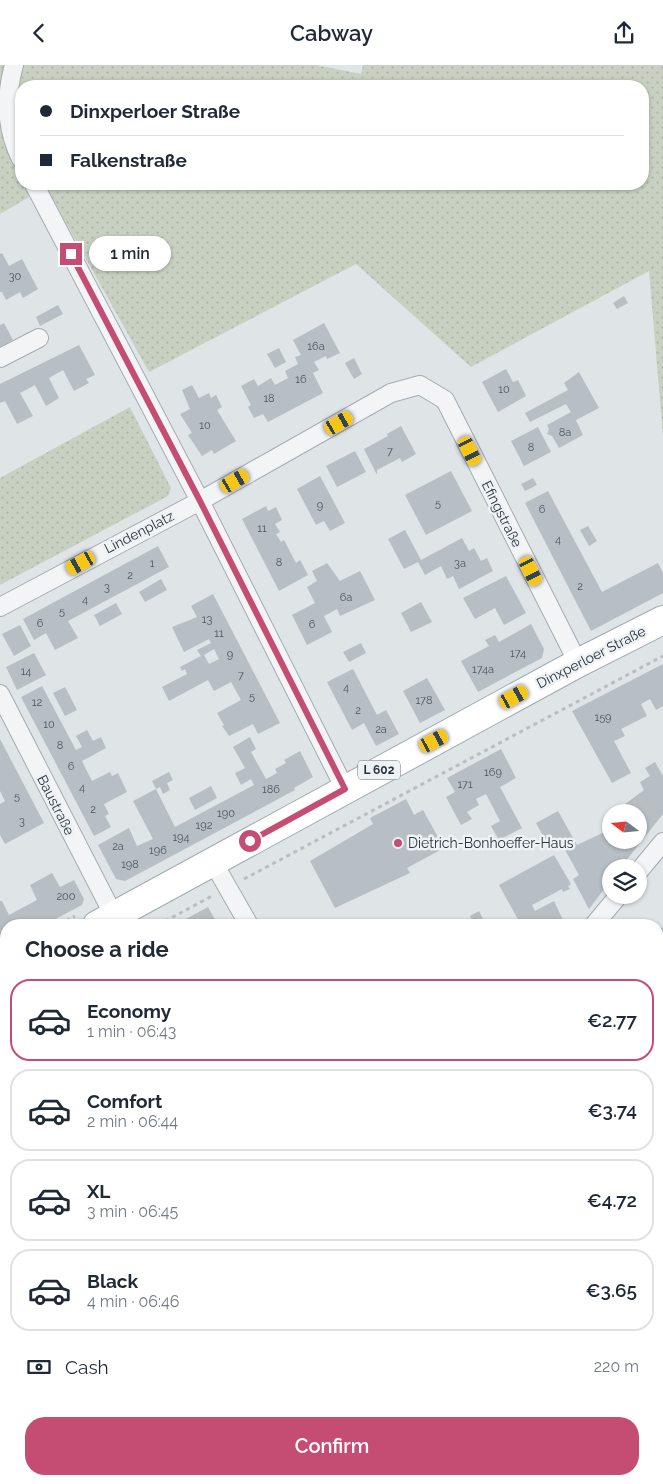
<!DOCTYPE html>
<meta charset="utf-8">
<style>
:root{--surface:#fff;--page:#f6f6f7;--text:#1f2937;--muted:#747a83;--line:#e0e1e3;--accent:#c54c73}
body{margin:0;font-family:Raleway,sans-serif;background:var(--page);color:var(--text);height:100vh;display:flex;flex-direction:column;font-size:19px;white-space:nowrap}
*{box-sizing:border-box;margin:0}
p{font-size:16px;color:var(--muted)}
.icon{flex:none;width:28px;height:28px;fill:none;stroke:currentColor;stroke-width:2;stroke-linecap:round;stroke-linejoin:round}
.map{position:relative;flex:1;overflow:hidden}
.details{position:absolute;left:0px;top:854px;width:664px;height:566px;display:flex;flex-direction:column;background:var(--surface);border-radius:20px 20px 0 0;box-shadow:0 1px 4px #0004}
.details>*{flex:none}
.banner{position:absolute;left:15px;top:15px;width:634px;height:110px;border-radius:20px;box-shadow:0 1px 4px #0004;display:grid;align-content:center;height:110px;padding:0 25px;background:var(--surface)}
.needle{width:32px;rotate:286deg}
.fabs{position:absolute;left:602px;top:739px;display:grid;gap:10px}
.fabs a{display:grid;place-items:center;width:45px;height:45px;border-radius:50%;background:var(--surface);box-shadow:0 1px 4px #0004;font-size:25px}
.end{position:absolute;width:22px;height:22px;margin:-11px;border:6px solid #c54c73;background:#fff;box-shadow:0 0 0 2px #fff}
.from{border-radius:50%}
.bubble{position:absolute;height:35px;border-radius:18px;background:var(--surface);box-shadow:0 1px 4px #0004;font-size:16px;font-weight:600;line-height:35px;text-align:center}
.car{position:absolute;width:15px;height:30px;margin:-15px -8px;border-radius:6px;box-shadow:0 0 4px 1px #0007;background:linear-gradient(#f5c518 24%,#345 0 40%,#f5c518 0 76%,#345 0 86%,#f5c518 0)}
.banner b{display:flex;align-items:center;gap:18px;height:48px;font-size:19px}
.banner b+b{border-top:1px solid var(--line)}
.banner i{width:12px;height:12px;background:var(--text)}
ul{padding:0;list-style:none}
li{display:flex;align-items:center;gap:15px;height:82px;margin:0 10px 8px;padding:0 15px;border:2px solid var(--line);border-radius:20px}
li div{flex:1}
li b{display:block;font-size:19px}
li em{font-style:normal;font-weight:600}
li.active{border-color:var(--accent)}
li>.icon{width:45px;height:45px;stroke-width:1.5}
h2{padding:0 25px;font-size:22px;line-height:60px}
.pay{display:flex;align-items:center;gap:12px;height:55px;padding:0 25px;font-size:19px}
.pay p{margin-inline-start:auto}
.cta{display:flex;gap:10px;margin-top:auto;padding:10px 25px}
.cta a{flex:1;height:58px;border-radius:20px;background:var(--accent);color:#fff;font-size:20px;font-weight:600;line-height:58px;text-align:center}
header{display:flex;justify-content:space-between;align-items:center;height:65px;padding:0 25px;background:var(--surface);font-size:22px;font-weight:600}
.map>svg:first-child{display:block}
.built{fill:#cdd3d9}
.grass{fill:url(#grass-dots);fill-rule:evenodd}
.building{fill:#b7bec4;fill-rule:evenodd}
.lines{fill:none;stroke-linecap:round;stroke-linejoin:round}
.service-casing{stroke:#a5acb1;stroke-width:11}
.minor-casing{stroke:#a5acb1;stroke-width:20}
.primary-casing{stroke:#9faab2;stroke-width:30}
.path{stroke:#babec2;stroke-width:3;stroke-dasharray:4 4;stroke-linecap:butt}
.service{stroke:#f2f4f6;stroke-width:9}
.minor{stroke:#f2f4f6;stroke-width:18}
.primary{stroke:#fff;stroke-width:28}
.route{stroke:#c54c73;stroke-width:6}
.poi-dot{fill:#c54c73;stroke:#eff2f5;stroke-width:2}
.labels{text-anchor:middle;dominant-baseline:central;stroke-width:5;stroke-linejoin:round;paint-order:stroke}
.number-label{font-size:11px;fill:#4c5660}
.shield{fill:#eff2f5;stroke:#646d75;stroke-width:1}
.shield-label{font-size:12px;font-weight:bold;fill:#29343e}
.street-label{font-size:14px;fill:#29343e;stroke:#eff2f5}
.poi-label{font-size:14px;fill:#29343e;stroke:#eff2f5;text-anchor:start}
</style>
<header><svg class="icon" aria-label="back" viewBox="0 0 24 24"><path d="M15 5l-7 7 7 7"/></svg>Cabway<svg class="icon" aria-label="share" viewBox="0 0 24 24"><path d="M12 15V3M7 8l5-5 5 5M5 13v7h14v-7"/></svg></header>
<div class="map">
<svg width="663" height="1419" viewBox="0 0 663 1419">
<defs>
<pattern id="grass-dots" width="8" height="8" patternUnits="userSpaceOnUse" patternTransform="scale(1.25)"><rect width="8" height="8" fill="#c8d1c1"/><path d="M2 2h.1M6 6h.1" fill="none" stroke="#acb4a7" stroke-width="1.8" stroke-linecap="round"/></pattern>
</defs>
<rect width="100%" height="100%" fill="#dfe4e7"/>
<path class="built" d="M207,1414h314l-2,5h-314z"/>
<path class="grass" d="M0,0h316l45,9 2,-9h300v370l-14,-164 -178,96 -115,-103 -207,108 -103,-185 -46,27zM21,21h621v98h-621z
M130,342l41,81 -3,8 -168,89v-107z"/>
<path class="building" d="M2,188l7,13 13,-7 16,30 -15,9 -3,-6 -14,8 -4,-8h-2v-38z
M624,231l4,7 -11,6 -4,-6z
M58,240l5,9 -23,12 -4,-9z
M4,258l9,17 -13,7v-22z
M324,258l16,30 -13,6 -1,-3 -12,6 5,8 -6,3 10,20 -55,29 -5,-8 -9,4 -6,-11 3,-2 -10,-19 13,-7 4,7 13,-8 4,7 13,-7 -3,-7 13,-7 -3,-7 6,-2 -8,-15z
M79,280l16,30 -9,4 3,4 -15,8 -11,-21 -14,8 10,20 -13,8 -11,-21 -15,8 13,23 -16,8 -12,-23 -5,2v-19z
M279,283l7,14 -11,6 -8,-14z
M354,293l8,16 -8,5 -9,-16z
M506,304l7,13 5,-2 8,16 -28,16 -16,-30z
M579,307l20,36 -23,12 7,15 -24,13 -7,-12 -5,-2 2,-5 -2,-4 24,-13 -5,-8 -36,18 -5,-9 43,-23 -4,-7z
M192,320l7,13 10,-5 2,5 5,-3 6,12 -5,3 19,31 -22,13 -2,-4 -10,6 -14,-21 4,-2 -12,-19 10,-5 -8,-19z
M401,361l15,28 -14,8 -2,-4 -23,12v5l-13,-26 24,-13 -1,-2z
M538,362l13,25 -27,14 -13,-25z
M355,386l11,21 -29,15 -11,-21z
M451,406l21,40 -46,24 -21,-40z
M320,411l25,47 -15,8 -6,-10 -8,4 -19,-36z
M533,413l4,7 -12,6 -4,-7z
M548,426l54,101 56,-29 5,10v20l-72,38 -66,-128z
M266,441l2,5 8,-4 6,13 -7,4 5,8 -4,2 5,8 3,-2 12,23 4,-3 8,15 -29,16 -37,-72z
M588,461l9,15 -8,5 -9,-16z
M405,465l16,30 41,-22 7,13 5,-3 7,13 6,-3 6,13 -34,18 -6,-13 -6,3 -6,-13 -16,9 -7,-13 -14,7 -16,-30z
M158,481l11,21 -101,54 10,17 -23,12 -9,-17 -12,7 -11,-21z
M327,498l13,18 20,-10 15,29 -35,16 -3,-7 -13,7 8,16 -25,13 -15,-30 23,-12 -8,-16 10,-6 -5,-10z
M506,511l20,37 -22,12 -9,-17 -20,11 -12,-21z
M161,514l6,11 -22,12 -6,-10z
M213,529l67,129 -22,11 -5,-10 -24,12 -7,-10 2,-1 -7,-12 24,-13 -10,-18 -17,9 -6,-11 -39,21 -7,-14 25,-13 -2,-5 -3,2 -2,-4 21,-11 -4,-6 14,-7 -2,-4 -25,13 -12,-25 25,-10 -6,-11zM214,584l5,10 -10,5 -5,-9z
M421,537l11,20 -21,10 -10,-19z
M116,538l6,11 -22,12 -6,-11z
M531,559l13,25 -2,9 -64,34 -17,-31 28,-15 -4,-6 10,-5 4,7z
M20,560l11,21 -17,10 -12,-22z
M361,578l5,10 -17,9 -6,-10z
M34,588l12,22 -29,15 -11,-23z
M663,599v42l-7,4 -6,-11 -9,5 6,12 -26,13 4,7 -11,5 17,32 -19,10 -40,-72z
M353,604l24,46 9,-5 13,24 -23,12 -12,-23 -12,7 -25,-48z
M427,613l18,32 -25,13 -17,-32z
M42,621l34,64 6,-3 -6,-11 11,-6 6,11 8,-4 5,11 -24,13 10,20 18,-9 2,4 6,-3 9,19 -23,12 5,10 -4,2 6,11 -17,9 -73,-139z
M65,622l12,23 -12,6 -12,-23z
M250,672l6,12 -5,3 15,27 11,-6 -2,-4 11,-6 -2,-3 16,-9 13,26 -19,11 1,2 -170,91 -9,-2 -18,-34 31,-17 8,18 16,-7 -20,-38 23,-12 -4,-8 17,-9 4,8 -6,3 3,7 -7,4 -3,-7 -4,2 19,38 79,-42 -3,-6 -10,6 -6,-12 10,-5 -12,-21z
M0,674l44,84 -39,21 -5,-9v-31l5,-3 -5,-10z
M501,684l15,29 -16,9 22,41 -23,12 -8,-14 9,-5 -14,-27 -10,5 3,6 -12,7 5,7 -11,6 -15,-28 9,-5 -8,-14z
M655,697l8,14v38l-42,53h-10v13l-22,29 -16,-30 6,-4 -20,-36 -11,6 -12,-22 22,-12 19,34 34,-16v11h28v-27h-9l-5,-9 19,-14 -4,-8 10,-6 -5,-8z
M211,721l6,12 -22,12 -6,-12z
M406,734l8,16 9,-5 21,38 -37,20 3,5 -75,35 -25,-47 63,-37 -3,-6z
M554,790l17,29 -3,2 2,3 -7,3 -1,-3 -30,16 3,6 19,-10 9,19 -7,5h-35l-22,-40z
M52,808l8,14 14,-7 10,19 -2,6 -38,20h-38v20l-6,4v-48h2l7,14 28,-15 -7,-15z
M208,842l10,18h-43z
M479,846l7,14h-12l-4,-9z
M658,862l5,1v76l-5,-2z
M6,951v36l-6,4v-36z
M658,1001l5,1v47l-5,-2z
M6,1031v26l-3,2 -3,-5v-20z
M3,1104l3,1v48l-6,-2v-41z
M0,1201l6,2v30l-2,7 -4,-1z
M0,1313l5,1 -1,3 2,1v38l-6,-2z
M46,1414h122l-9,2 -1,3h-73l-7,-2 -1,2h-15z
M235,1414h60l-1,5h-60z
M314,1414h12l-1,5h-12z
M521,1414h20l-2,5h-20z
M586,1414h46l-1,5h-47z"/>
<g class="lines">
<g class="service-casing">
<path id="service" d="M658,1198l5,5
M658,1382l5,1
M549,1419l2,-5"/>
</g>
<g class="minor-casing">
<path id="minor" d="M14,0c-9,32 -8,64 7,94
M34,119l166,317 145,288
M0,293l39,-20
M0,542l200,-106 191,-108 29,-8 25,15 133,263
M0,629l114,222
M213,797l36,63
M639,806l24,-29
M594,860l25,-30
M0,1175l6,2
M0,1379l6,2
M4,1419l2,-9
M187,1419l3,-5"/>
</g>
<g class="primary-casing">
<path id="primary" d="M97,860l481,-262 85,-43
M0,913l6,-4"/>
</g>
<path class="path" d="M244,814l419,-223
M59,860l16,-9
M158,860l54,-29
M0,944l6,-3
M658,1138l5,5"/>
<use href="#service" class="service"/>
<use href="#minor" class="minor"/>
<use href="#primary" class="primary"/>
</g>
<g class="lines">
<path class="route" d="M71,189l129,247 145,288 -95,52"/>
</g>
<circle class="poi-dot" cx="398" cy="778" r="5"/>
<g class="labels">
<g class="number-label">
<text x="15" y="211">30</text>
<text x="316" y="281">16a</text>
<text x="301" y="314">16</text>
<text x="504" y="324">10</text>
<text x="269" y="333">18</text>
<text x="205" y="360">10</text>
<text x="565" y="367">8a</text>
<text x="531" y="382">8</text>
<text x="390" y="386">7</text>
<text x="438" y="438">5</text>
<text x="320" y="440">9</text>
<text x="542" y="444">6</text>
<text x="262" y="463">11</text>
<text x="558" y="474">4</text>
<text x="279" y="497">8</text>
<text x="152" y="498">1</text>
<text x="460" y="498">3a</text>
<text x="130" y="510">2</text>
<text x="580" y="521">2</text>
<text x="107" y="522">3</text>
<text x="346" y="532">6a</text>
<text x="85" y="534">4</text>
<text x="62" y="546">5</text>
<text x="207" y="554">13</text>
<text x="40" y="558">6</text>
<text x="312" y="559">6</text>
<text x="219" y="568">11</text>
<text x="518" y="588">174</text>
<text x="230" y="589">9</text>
<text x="483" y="604">174a</text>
<text x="26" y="606">14</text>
<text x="241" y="610">7</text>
<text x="346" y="622">4</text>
<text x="252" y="631">5</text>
<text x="424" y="635">178</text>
<text x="37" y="637">12</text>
<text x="358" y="645">2</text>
<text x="603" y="652">159</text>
<text x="49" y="659">10</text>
<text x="381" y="664">2a</text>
<text x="60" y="680">8</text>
<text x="71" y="701">6</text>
<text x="493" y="707">169</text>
<text x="465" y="719">171</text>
<text x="82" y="722">4</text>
<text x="271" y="724">186</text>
<text x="17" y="731">5</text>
<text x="93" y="744">2</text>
<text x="226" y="748">190</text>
<text x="22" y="756">3</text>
<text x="204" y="760">192</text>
<text x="181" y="772">194</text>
<text x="118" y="781">2a</text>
<text x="158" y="785">196</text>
<text x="130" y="799">198</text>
<text x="66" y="831">200</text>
</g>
<rect class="shield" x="358" y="695.5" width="42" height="19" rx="4"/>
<g class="shield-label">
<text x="379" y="705">L 602</text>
</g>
<g class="street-label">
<text transform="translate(502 449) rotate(63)">Efingstraße</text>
<text transform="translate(139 467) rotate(-27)">Lindenplatz</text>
<text transform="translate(591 592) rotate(-27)">Dinxperloer Straße</text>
<text transform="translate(56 740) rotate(63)">Baustraße</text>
</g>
<g class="poi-label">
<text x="408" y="778">Dietrich-Bonhoeffer-Haus</text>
</g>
</g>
</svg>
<div class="fabs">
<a><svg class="needle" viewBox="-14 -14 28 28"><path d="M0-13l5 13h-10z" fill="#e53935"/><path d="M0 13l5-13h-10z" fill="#747a83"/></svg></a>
<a><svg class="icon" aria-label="layers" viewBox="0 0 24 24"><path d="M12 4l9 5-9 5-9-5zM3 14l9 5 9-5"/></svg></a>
</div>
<i class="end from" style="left:250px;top:776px"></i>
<i class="end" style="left:71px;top:189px"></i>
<div class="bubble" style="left:89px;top:171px;width:82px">1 min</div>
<i class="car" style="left:339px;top:358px;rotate:60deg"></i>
<i class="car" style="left:470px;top:386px;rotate:153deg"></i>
<i class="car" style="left:235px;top:416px;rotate:60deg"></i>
<i class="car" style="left:81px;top:498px;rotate:241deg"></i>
<i class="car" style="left:531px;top:506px;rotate:153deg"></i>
<i class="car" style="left:514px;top:632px;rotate:61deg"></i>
<i class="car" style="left:434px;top:676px;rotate:62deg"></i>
<div class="banner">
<b><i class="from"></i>Dinxperloer Straße</b>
<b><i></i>Falkenstraße</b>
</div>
<section class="details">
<h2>Choose a ride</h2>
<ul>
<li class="active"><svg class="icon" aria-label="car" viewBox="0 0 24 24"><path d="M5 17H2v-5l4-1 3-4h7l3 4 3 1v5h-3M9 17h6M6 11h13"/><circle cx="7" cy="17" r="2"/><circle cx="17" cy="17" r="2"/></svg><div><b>Economy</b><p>1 min · 06:43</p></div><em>€2.77</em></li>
<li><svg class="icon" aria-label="car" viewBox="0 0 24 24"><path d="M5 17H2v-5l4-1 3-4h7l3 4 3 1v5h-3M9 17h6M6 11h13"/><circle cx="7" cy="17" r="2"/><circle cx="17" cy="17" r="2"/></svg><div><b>Comfort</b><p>2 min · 06:44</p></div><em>€3.74</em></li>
<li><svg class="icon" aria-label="car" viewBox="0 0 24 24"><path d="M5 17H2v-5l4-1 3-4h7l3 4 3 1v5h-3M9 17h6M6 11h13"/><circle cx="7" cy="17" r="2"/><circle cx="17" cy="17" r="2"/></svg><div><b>XL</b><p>3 min · 06:45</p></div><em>€4.72</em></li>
<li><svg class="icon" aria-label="car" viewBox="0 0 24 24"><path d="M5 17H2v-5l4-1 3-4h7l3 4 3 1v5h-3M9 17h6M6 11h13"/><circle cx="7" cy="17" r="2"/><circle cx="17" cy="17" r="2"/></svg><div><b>Black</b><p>4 min · 06:46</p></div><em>€3.65</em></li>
</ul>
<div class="pay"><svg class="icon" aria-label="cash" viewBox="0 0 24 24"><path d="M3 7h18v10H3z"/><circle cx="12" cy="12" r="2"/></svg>Cash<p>220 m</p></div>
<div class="cta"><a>Confirm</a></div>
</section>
</div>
